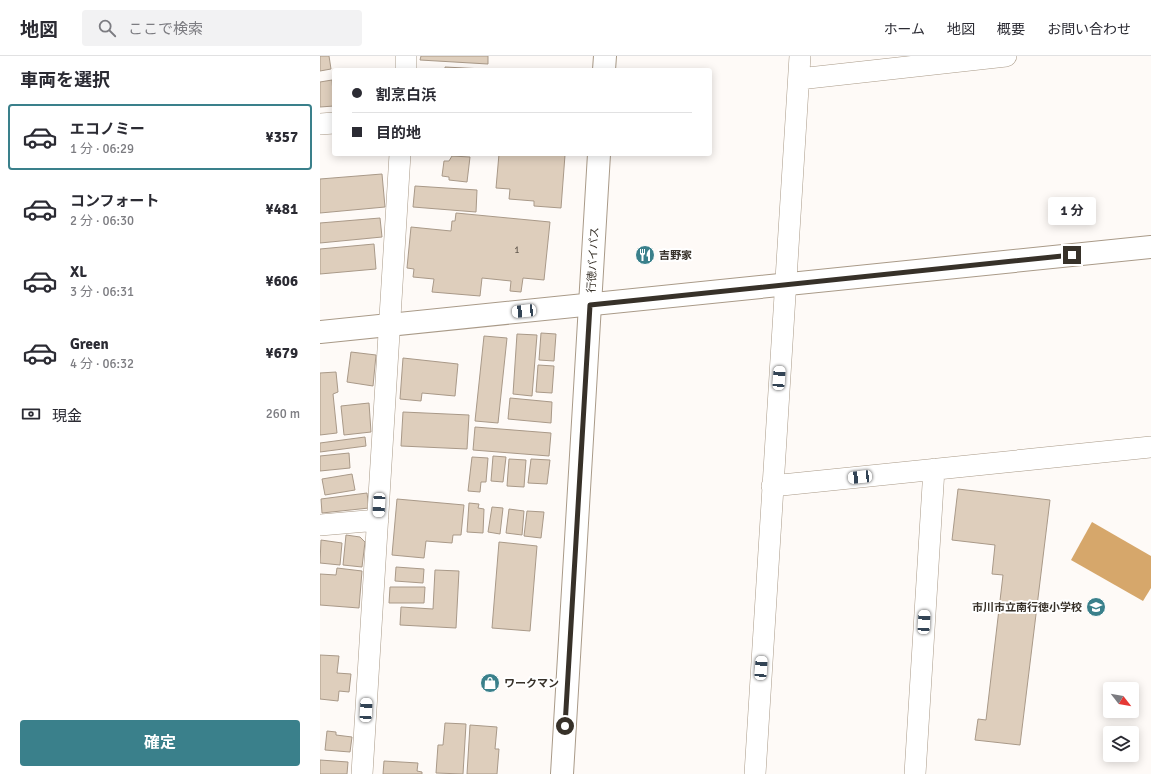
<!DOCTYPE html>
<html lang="ja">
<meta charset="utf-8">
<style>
:root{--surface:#fff;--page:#f2f2f3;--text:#2b2b33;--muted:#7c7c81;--line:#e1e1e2;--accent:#3a808b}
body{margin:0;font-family:Signika,"Noto Sans JP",sans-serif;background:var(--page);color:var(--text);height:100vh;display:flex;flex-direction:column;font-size:15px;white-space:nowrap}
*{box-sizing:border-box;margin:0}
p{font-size:13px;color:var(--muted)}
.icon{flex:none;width:22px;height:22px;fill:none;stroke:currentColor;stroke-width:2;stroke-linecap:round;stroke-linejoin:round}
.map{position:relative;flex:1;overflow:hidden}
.sheet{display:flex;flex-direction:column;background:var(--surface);width:320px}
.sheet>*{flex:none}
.hud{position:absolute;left:12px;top:12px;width:380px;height:88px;border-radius:4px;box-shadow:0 2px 10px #0003;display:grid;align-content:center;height:88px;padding:0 20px;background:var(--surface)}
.needle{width:26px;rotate:121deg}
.buttons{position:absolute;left:783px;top:626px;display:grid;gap:8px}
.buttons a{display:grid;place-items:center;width:36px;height:36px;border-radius:4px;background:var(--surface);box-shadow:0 2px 10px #0003;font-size:20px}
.end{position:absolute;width:18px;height:18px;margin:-9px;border:5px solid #373129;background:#fff;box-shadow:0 0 0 2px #fff}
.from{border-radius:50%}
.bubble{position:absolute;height:28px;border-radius:4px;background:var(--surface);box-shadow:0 2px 10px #0003;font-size:13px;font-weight:700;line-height:28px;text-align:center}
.car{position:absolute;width:12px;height:24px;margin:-12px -6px;border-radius:5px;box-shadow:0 0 3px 1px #0007;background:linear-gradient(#fff 24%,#345 0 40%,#fff 0 76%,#345 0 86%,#fff 0)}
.hud b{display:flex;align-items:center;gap:14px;height:38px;font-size:15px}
.hud b+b{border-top:1px solid var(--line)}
.hud i{width:10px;height:10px;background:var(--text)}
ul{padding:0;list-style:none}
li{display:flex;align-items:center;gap:12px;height:66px;margin:0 8px 6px;padding:0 12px;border:2px solid transparent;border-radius:4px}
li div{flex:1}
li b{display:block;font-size:15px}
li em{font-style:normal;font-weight:700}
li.on{border-color:var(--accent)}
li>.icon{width:36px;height:36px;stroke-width:1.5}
h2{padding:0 20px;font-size:18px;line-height:48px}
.pay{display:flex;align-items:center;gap:10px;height:44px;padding:0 20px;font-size:15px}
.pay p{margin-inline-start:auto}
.button{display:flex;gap:8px;margin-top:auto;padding:8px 20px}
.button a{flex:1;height:46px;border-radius:4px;background:var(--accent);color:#fff;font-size:16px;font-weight:700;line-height:46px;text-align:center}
header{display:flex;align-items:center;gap:24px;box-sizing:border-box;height:56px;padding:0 20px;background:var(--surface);border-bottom:1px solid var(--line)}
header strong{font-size:19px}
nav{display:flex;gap:22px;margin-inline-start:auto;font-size:14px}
.search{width:280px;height:36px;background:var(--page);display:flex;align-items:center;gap:10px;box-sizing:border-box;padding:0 14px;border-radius:4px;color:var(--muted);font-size:15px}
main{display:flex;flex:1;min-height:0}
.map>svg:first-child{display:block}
.water{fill:#d6a76b}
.building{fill:#decebc;stroke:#a99988}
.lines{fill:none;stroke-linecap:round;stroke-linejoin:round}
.minor-casing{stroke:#a99a88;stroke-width:22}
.tertiary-casing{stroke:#a99a88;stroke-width:24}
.primary-casing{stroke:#a99a88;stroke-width:24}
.minor{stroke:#fff;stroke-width:21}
.tertiary{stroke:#fff;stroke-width:22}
.primary{stroke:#fff;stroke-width:22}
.route{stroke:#373129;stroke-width:5}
.labels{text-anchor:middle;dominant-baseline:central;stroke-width:4;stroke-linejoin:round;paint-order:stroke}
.number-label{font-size:9px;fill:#61584e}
.poi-label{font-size:11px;font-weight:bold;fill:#373129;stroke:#fff;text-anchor:start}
.street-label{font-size:11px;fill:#373129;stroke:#fff}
</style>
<header>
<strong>地図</strong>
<div class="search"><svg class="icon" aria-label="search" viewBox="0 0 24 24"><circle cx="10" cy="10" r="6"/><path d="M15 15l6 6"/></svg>ここで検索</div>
<nav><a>ホーム</a><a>地図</a><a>概要</a><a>お問い合わせ</a></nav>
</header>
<main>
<section class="sheet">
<h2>車両を選択</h2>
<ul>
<li class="on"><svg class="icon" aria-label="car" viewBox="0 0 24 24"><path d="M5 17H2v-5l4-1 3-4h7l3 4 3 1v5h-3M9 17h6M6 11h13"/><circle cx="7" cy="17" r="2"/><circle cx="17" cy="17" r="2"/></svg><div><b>エコノミー</b><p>1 分 · 06:29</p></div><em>¥357</em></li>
<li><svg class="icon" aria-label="car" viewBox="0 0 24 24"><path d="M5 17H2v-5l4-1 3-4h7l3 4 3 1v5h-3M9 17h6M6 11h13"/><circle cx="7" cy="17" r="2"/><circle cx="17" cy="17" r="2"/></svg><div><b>コンフォート</b><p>2 分 · 06:30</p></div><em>¥481</em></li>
<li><svg class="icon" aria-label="car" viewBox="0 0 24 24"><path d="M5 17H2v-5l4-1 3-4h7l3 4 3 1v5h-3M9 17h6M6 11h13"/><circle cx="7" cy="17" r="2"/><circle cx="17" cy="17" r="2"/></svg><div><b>XL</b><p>3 分 · 06:31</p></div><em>¥606</em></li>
<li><svg class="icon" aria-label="car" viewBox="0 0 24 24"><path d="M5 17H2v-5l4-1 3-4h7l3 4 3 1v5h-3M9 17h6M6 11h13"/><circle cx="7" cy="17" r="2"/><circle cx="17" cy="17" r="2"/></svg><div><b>Green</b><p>4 分 · 06:32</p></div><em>¥679</em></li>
</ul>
<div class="pay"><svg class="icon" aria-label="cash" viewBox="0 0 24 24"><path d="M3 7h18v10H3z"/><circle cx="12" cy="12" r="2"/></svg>現金<p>260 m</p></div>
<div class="button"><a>確定</a></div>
</section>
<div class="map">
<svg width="831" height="718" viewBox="0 0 831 718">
<rect width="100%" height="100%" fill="#fefaf7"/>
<path class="water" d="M772,466l59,34v32l-8,13 -72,-41z"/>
<path class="building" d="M0,0h9l2,13 -11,2z
M101,0h67v8l-68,-4z
M125,11l39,2v1h-39z
M12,24l2,26 -14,1v-25z
M179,98l66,1 -4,53 -27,-2v-5l-25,-2 1,-10 -14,-1z
M132,100l18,1 -3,25 -18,-2v-3l-7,-1 2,-15h5z
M62,118l3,33 -65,6v-34z
M95,130l62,4 -1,22 -63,-5z
M136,157l94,9 -6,58 -21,-2 -2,14 -11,-1 1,-10 -29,-3 -2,18 -48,-4 2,-13 -21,-2 1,-8 -7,-1 4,-41 40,4 1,-10h3z
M60,162l2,19 -62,6v-20z
M54,188l2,25 -56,5v-25z
M221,277l15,1 -2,27 -15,-1z
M197,278l20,1 -5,61 -19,-2z
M164,280l23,2 -9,85 -23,-2z
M31,296l25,3 -3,31 -26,-4z
M83,302l55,6 -3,32 -33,-3 -1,8 -21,-2z
M218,309l16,1 -2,27 -16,-1z
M16,316l2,20 -5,2 4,39 -17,2v-62z
M190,342l42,4 -1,21 -43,-4z
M49,347l2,29 -27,3 -3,-29z
M83,356l66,3 -2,34 -66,-3z
M155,371l76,6 -2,23 -76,-6z
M45,381l1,9 -46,6v-9z
M29,397l1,15 -30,3v-15z
M173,400l13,1 -3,25 -12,-1z
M152,401l16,1 -2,24h-5l-1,10 -12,-1z
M189,403l17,1 -2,27 -17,-1z
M211,403l19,1 -3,24 -19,-1z
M32,418l3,16 -30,5 -3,-16z
M638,433l92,11 -30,245 -45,-5 3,-21 8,1 17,-145 -11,-1 3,-29 -43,-5z
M47,437l2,15 -47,5 -1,-14z
M77,443l67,6 -3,30h-8l-1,8 -26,-2 -2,17 -32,-3z
M149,447l10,1 -1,4 6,1 -1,24 -16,-1z
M172,451l11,1 -3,26 -12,-2z
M189,453l15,2 -2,24 -16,-2z
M207,455l17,1 -3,26 -17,-2z
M26,479l14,2 5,5 -3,25 -19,-2z
M1,484l21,3 -2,22 -20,-2z
M179,486l38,4 -7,85 -38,-3z
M76,511l28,2 -1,14 -28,-2z
M17,512l25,3 -3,37 -39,-3v-31l16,1z
M115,514l24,1 -3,57 -56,-3 1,-18 32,2z
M70,531h35l-1,16h-35z
M0,599l19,1 -2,17 14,1 -2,18 -10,-1 -1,10 -18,-2z
M125,667l21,1 -3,50 -27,-1 2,-28h5z
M150,669l27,2 -2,22h4l-2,25h-30z
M7,675l9,1v3l16,2 -2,15 -25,-2z
M0,704l28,2 -1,12h-27z
M64,705l34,2 -1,8 5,1v2h-39z"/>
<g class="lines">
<g class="minor-casing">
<path id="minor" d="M86,14v-14
M479,23l207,-23
M0,68l14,-1
M452,430l379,-39
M0,469l58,-5
M42,718l38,-620
M435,718l45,-718
M595,718l19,-305"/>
</g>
<g class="tertiary-casing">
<path id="tertiary" d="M0,276l831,-85"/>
</g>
<g class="primary-casing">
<path id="primary" d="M284,14l1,-14
M242,718l37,-620"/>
</g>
<use href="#minor" class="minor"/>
<use href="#tertiary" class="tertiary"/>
<use href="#primary" class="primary"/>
</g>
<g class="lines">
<path class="route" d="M245,670l25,-421 482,-50"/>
</g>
<defs>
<g id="restaurant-disc" transform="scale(1)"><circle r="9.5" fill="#3a808b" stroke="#fff"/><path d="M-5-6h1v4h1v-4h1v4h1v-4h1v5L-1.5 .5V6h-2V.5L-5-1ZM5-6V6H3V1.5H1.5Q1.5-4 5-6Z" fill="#fff"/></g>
<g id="school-disc" transform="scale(1)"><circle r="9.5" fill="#3a808b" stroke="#fff"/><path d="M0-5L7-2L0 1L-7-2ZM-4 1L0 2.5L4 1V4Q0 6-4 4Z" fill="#fff"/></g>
<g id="shop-disc" transform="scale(1)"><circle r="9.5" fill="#3a808b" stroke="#fff"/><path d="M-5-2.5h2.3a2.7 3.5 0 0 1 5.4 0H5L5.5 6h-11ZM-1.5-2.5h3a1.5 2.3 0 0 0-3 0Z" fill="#fff"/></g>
</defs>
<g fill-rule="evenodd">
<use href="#restaurant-disc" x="325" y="199"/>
<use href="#school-disc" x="776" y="551"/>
<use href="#shop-disc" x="170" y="627"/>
</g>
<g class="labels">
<g class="number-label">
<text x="197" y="194">1</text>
</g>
<g class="poi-label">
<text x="339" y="199">吉野家</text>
<text x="762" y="551" text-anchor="end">市川市立南行徳小学校</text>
<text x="184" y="627">ワークマン</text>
</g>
<g class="street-label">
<text transform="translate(273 204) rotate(-87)">行徳バイパス</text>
</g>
</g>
</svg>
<div class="buttons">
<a><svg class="needle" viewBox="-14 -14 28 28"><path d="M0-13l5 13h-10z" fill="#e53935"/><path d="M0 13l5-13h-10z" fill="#7c7c81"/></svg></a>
<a><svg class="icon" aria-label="layers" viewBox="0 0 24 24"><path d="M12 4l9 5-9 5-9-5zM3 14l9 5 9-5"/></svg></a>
</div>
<i class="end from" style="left:245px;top:670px"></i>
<i class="end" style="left:752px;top:199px"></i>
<div class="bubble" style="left:728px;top:141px;width:48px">1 分</div>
<i class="car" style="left:204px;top:255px;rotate:264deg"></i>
<i class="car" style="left:459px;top:322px;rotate:4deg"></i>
<i class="car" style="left:540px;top:421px;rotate:264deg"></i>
<i class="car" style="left:59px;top:449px;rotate:183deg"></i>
<i class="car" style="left:604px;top:566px;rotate:3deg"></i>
<i class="car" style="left:441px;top:612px;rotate:4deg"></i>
<i class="car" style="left:46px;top:654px;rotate:3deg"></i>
<div class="hud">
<b><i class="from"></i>割烹白浜</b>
<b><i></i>目的地</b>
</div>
</div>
</main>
